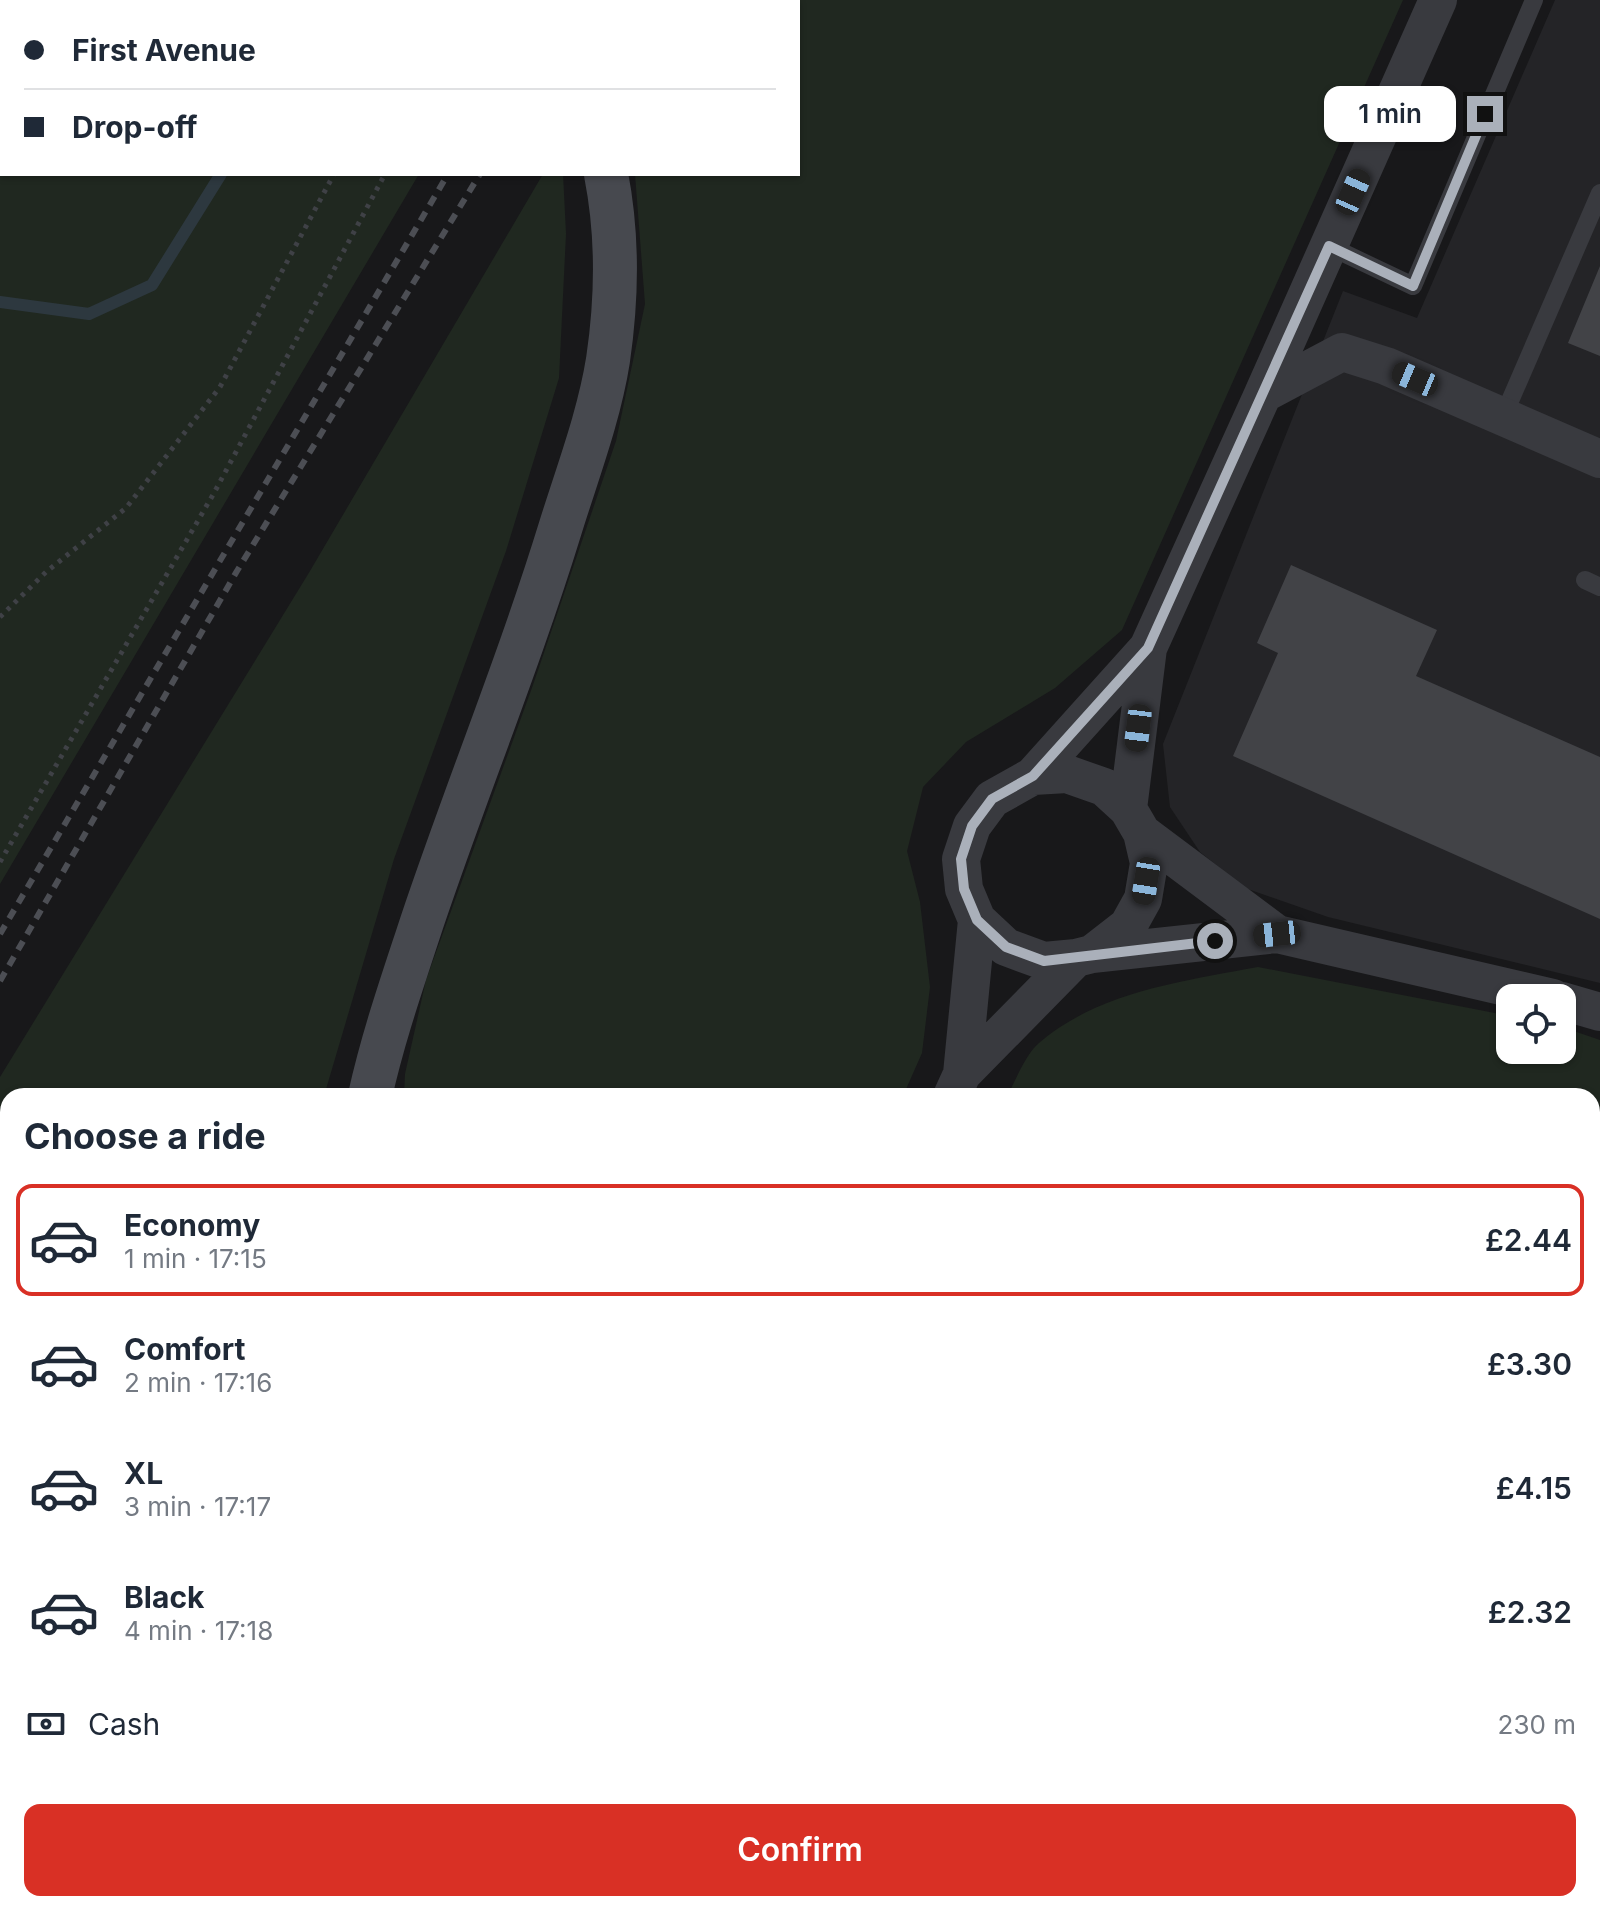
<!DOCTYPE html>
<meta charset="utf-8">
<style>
:root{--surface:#fff;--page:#f6f6f7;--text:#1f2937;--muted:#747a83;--line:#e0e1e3;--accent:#d93025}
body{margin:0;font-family:Inter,sans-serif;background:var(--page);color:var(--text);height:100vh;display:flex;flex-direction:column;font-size:30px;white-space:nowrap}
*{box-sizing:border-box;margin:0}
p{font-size:26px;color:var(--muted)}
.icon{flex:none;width:44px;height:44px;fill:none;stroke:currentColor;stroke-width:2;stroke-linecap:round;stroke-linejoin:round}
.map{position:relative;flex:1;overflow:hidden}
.panel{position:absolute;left:0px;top:1088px;width:1600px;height:824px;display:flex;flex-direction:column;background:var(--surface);border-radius:24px 24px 0 0;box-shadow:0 2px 6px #0004}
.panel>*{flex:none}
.hud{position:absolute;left:0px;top:0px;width:800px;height:176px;box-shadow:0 2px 6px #0004;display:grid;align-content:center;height:176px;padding:0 24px;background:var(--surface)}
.buttons{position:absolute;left:1496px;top:984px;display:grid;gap:16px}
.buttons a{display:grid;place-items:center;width:80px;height:80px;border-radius:16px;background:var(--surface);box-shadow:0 2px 6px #0004;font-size:40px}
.end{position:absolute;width:36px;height:36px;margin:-18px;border:10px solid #aab0ba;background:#111;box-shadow:0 0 0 4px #111}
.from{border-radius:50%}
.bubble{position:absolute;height:56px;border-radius:16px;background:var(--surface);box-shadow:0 2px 6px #0004;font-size:26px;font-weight:600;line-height:56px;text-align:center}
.car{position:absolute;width:24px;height:48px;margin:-24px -12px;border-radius:10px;box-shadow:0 0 6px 2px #0007;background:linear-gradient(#222 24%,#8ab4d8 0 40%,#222 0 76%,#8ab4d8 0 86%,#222 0)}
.hud b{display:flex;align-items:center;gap:28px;height:76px;font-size:30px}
.hud b+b{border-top:2px solid var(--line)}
.hud i{width:20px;height:20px;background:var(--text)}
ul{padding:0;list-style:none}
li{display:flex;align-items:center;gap:24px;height:112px;margin:0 16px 12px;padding:0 8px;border:4px solid transparent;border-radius:16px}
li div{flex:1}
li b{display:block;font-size:30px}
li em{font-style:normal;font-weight:600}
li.active{border-color:var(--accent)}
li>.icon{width:72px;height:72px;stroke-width:1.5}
h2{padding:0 24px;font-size:36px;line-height:96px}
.pay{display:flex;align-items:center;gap:20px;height:88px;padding:0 24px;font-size:30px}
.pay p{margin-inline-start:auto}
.button{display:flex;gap:16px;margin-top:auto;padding:16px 24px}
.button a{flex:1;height:92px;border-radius:16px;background:var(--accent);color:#fff;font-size:32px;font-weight:600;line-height:92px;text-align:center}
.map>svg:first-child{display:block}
.built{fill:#242427}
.green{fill:#202820}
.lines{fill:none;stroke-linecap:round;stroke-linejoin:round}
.stream{stroke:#2d383f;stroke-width:12}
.building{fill:#424347}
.path{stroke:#3f4146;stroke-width:5;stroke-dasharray:4 6;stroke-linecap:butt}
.lane{stroke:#393a3f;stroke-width:18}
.street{stroke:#393a3f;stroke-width:38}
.secondary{stroke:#47494f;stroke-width:44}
.rail{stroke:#4c4e54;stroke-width:6;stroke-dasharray:10 8;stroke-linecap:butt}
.route{stroke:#aab0ba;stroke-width:10}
</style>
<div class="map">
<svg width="1600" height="1912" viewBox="0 0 1600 1912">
<rect width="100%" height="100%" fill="#18181a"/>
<path class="built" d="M1555,0h45v983l-272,-66 -83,-29 -45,-36 -30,-45 -7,-63 180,-453 74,27z"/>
<path class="green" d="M0,0l506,2h-504v172h417l-419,710z
M641,0h762l-281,630 -67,58 -89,54 -43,45 -16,64 13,51 10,85 -8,66 -19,43h-499l1,-22 21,-94 107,-295 83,-244 29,-137 -10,-130h163v-172h-159z
M543,174h20l3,60 -7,144 -53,173 -112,308 -70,237h-316v808h269l12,8h-289v-835l310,-506z
M1258,967l252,49v34h52v-23l38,13v872h-953l-3,-8h948v-808h-585c9,-16 18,-41 32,-53 59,-51 144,-62 219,-76z"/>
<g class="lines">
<path class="stream" d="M323,2l1,-2
M0,302l89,12 63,-29 69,-111"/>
</g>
<path class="building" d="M1600,266v90l-32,-13z
M1291,565l146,65 -21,46 184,81v162l-367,-163 45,-103 -21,-10z"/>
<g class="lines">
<path class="path" d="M371,0v2
M479,2l1,-2
M0,617l46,-45 80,-64 94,-121 114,-213
M0,862l214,-369 171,-319"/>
<path class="lane" d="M1329,246l84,40 121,-286
M1503,417l97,-224
M1585,580l15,7"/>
<path class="street" d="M1263,394l175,-394
M1033,776l34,-2 37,13 24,22 14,24 7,30 -6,36 -15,27 -36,28 -16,4 -32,3 -38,-14 -29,-27 -13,-31 -3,-30 11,-33 20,-27 41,-23 115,-128 115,-254 79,-42 44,14 214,93
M1128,809l20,-161
M1142,833l135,101
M1092,954l185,-20 276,64
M1562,1001l38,11
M962,1074l114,-116
M952,1096l10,-22 15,-154"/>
<path class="secondary" d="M553,0v2
M370,1096c13,-59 33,-116 52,-174 44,-131 97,-260 138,-393 17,-55 39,-112 48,-169 9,-61 10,-125 -2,-186
M374,1904l30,5 39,-5
M475,1904l29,8
M597,1904l2,8"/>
<path class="rail" d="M550,2l1,-2
M583,2l1,-2
M0,934l448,-760
M0,981l237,-410 243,-397"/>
</g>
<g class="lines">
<path class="route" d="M1215,941l-171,20 -38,-14 -29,-27 -13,-31 -3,-30 11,-33 20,-27 41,-23 115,-128 181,-402 84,40 72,-172"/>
</g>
</svg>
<div class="buttons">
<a><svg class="icon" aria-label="locate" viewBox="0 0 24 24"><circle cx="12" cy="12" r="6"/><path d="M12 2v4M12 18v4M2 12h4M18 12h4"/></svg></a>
</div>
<i class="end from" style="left:1215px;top:941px"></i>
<i class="end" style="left:1485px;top:114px"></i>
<div class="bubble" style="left:1324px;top:86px;width:132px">1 min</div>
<i class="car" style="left:1353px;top:192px;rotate:24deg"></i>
<i class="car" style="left:1415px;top:379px;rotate:293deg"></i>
<i class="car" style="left:1138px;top:728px;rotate:187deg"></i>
<i class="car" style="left:1146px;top:881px;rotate:189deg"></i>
<i class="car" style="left:1277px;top:934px;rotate:264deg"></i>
<div class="hud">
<b><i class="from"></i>First Avenue</b>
<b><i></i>Drop-off</b>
</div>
<section class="panel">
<h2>Choose a ride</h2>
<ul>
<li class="active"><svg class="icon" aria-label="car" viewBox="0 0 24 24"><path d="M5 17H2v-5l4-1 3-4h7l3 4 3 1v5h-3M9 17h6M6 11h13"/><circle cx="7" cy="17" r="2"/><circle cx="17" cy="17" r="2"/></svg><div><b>Economy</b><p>1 min · 17:15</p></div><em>£2.44</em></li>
<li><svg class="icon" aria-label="car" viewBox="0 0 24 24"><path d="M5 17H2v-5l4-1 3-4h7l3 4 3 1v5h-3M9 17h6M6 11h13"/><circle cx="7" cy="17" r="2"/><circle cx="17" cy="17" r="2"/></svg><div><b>Comfort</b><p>2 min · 17:16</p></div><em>£3.30</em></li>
<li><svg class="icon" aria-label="car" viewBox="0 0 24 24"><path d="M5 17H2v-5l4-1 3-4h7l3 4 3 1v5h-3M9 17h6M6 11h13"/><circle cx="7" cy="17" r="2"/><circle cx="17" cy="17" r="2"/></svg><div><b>XL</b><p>3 min · 17:17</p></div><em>£4.15</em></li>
<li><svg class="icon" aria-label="car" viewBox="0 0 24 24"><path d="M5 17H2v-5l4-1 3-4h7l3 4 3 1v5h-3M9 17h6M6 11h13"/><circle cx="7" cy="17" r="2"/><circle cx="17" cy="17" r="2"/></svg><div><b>Black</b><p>4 min · 17:18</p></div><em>£2.32</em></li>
</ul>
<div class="pay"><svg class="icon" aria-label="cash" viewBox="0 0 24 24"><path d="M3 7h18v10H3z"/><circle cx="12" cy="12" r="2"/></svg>Cash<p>230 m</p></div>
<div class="button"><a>Confirm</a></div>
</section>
</div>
